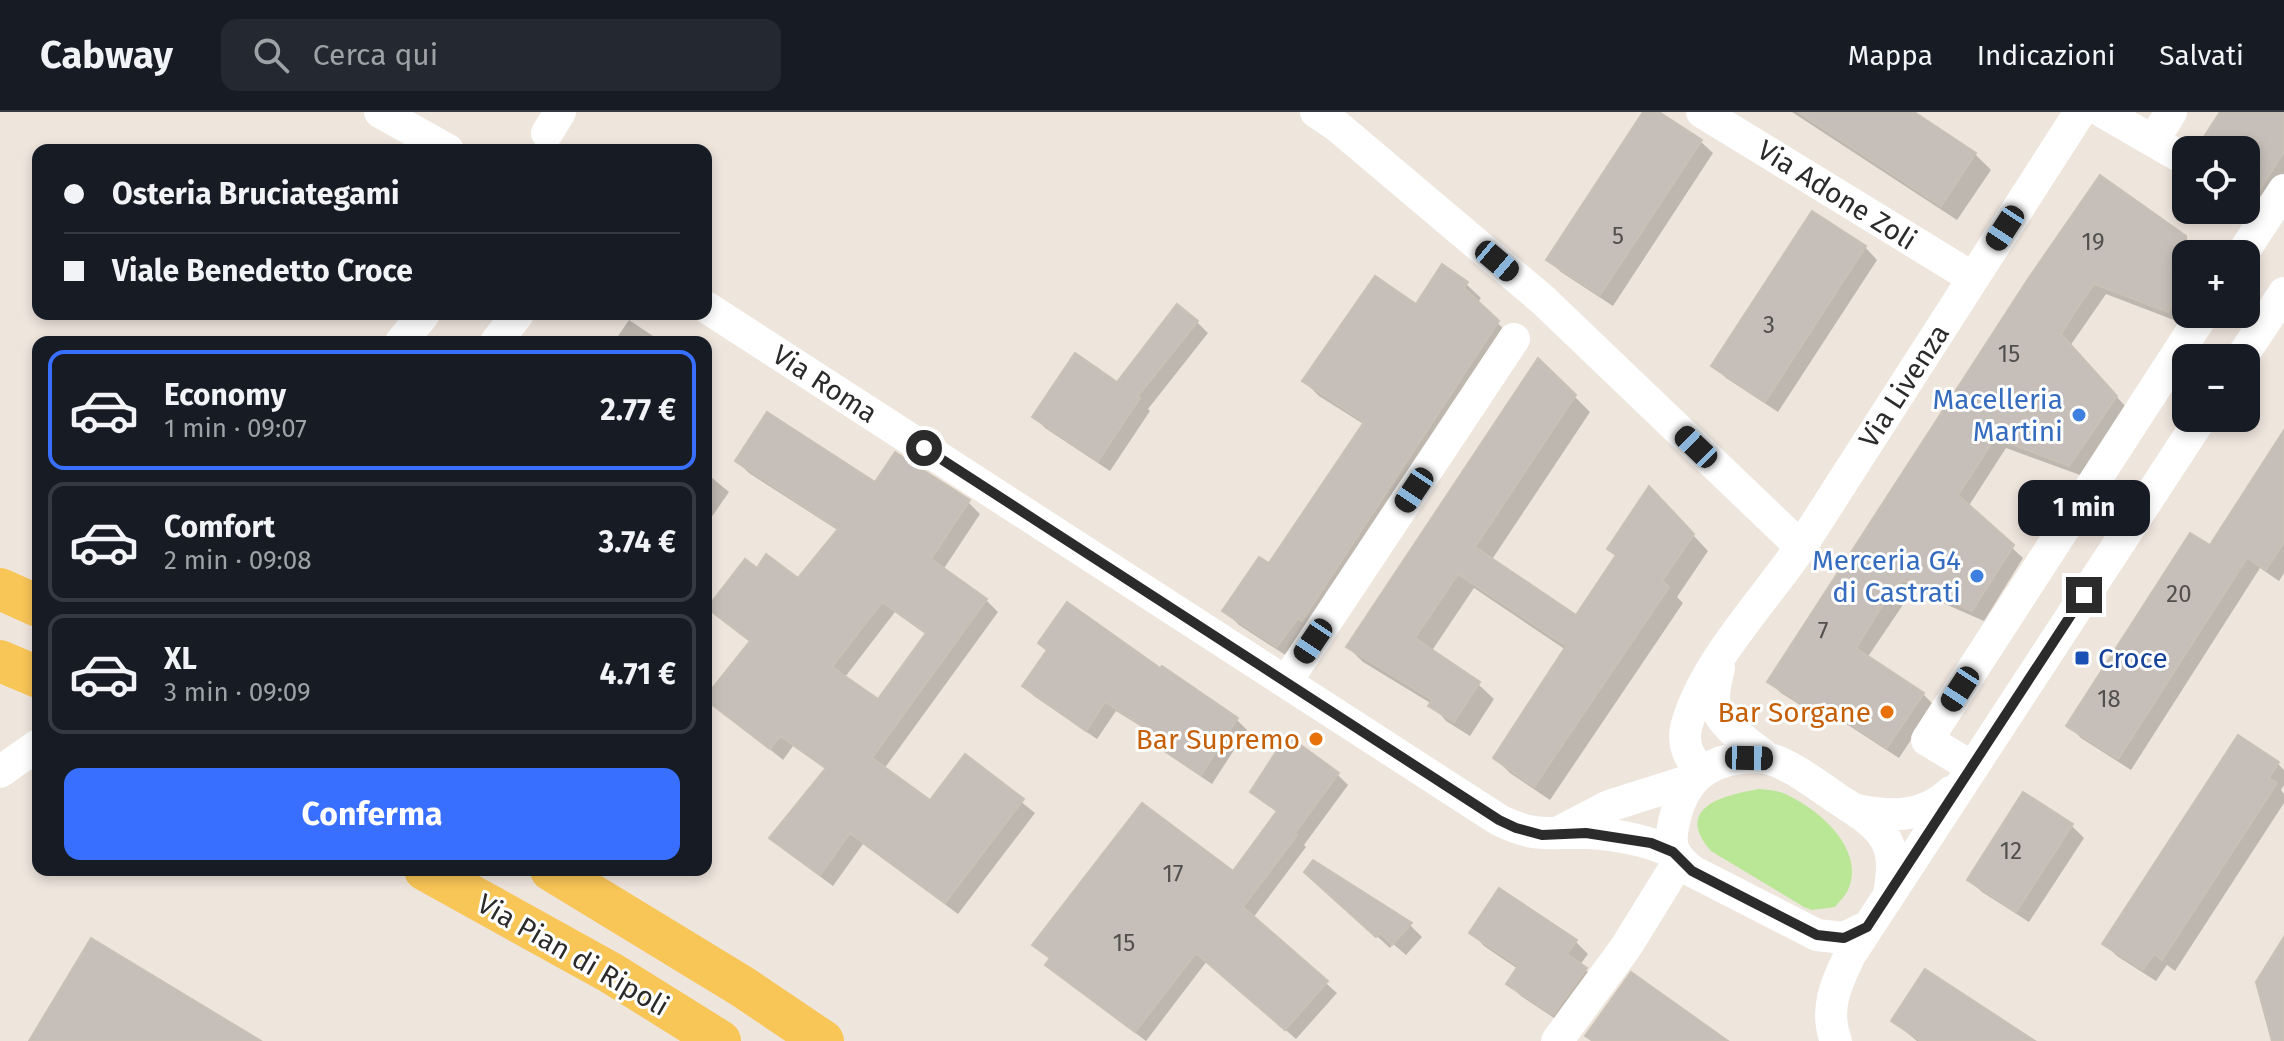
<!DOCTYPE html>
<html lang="it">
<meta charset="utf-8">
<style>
:root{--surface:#171b24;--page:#242831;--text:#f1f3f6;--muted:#9ea1a6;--line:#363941;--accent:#396fff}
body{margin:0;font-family:"Fira Sans",sans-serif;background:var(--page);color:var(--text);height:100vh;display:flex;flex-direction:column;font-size:30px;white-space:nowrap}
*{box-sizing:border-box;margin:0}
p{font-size:26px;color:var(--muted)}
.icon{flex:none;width:44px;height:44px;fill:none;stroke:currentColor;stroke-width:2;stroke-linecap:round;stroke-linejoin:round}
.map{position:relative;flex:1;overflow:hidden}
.details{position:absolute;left:32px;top:224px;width:680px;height:540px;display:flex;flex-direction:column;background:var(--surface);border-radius:16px;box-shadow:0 4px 12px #0003}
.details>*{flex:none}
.hud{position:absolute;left:32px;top:32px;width:680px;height:176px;border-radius:16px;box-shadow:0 4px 12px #0003;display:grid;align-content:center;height:176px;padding:0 32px;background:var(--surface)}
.controls{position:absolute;left:2172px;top:24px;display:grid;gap:16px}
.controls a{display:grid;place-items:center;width:88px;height:88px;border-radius:16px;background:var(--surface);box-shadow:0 4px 12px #0003;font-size:40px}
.end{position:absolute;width:36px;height:36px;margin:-18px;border:10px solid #2b2b2b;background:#fff;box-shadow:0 0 0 4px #fff}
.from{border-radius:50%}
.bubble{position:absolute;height:56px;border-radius:16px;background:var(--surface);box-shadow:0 4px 12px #0003;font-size:26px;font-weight:700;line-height:56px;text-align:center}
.car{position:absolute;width:24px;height:48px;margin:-24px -12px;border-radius:10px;box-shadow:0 0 6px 2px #0007;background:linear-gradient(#222 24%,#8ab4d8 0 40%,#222 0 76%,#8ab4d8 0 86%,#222 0)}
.hud b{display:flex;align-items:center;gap:28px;height:76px;font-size:30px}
.hud b+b{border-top:2px solid var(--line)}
.hud i{width:20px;height:20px;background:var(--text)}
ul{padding:14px 0 0;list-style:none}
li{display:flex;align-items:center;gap:24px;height:120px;margin:0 16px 12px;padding:0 16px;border:4px solid var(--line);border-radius:16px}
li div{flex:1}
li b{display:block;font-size:30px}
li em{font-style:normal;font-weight:700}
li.active{border-color:var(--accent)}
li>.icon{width:72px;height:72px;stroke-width:1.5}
.button{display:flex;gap:16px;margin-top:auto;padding:16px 32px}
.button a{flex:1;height:92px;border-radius:16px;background:var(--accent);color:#fff;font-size:32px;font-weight:700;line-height:92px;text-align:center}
header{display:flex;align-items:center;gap:48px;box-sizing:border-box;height:112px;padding:0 40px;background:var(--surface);border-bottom:2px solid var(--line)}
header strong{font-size:38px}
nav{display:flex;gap:44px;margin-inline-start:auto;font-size:28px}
.search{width:560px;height:72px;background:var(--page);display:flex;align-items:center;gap:20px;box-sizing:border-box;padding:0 28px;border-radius:16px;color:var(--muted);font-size:30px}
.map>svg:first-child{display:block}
.green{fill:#b9e796}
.shadow{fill:#0003;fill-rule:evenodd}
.building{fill:#c6bfb9;stroke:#c9c1b6;stroke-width:2;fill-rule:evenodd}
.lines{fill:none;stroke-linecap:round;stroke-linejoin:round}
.minor{stroke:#fff;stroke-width:32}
.major{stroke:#f8c557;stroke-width:42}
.route{stroke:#2b2b2b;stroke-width:10}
.shop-dot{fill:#3f7fe0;stroke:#fff;stroke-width:3}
.transit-dot{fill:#1a4fb4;stroke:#fff;stroke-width:3}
.food-dot{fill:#e8710a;stroke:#fff;stroke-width:3}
.labels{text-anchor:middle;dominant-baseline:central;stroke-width:6;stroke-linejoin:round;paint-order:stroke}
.number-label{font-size:24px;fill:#52504e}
.street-label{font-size:28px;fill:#2b2b2b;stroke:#fff}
.shop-label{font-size:28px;fill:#366cbe;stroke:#fff;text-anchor:end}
.transit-label{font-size:28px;fill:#164399;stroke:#fff;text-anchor:start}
.food-label{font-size:28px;fill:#c56008;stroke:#fff;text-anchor:end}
</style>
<header>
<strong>Cabway</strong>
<div class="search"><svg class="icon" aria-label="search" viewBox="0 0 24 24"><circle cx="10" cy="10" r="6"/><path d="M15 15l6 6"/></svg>Cerca qui</div>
<nav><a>Mappa</a><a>Indicazioni</a><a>Salvati</a></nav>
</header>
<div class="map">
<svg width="2284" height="929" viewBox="0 0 2284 929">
<rect width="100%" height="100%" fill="#eee5dd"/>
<path class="green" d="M1759,677c7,1 17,1 24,4 35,15 85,57 64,99 -3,5 -8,10 -12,15l-23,3 -8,-3 -93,-56c-38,-43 12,-56 48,-62z"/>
<path class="shadow" d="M1645,0h10l45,29 13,12 -100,153 -52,-34 -12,-12z
M1792,0h119l64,42 16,16 -34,50z
M2223,0h61v80l-9,14 -29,-19v-37h-43z
M1813,101l52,34 12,13 -99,152 -52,-34 -12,-12z
M2175,117l29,25h-18v57l-7,11 -73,-28 -36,52 57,62 -47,67 -74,-27 -38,59 55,51 -39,63 -71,-31 -46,68 56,36 11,11 -35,53 -68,-44 -4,8 -46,-29 -11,-11 260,-402z
M1466,172l15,14 -4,5 35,34 -219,323 -54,-35 -14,-14 44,-45 96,-141 -46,-29 -15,-15 112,-75z
M629,208l33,22h-48z
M1197,210l11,11 -60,76 2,2 -40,60 -65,-43 -11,-12 83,-32z
M1539,249l51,51 -99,149 86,57 41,-61 -8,-8 54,-45 44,47 -31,46 6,6 -133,197 -40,-27 -15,-15 71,-108 -92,-62 -43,64 47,32 16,15 -24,37 -24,-15 -14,-17 -69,-42 -15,-15z
M2284,322v139l-5,8 -19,-13 -129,202 -50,-32 -12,-12 141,-178z
M737,349l231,41 12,12 -37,56 43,30 12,12 -114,157 47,34 34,-46 70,56 -77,101 -95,-70 -30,42 -49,-36 -12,-12 55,-68 -34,-24 -10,14 -76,-62 45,-56 -42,-34 47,-37 41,10 41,-50 -90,-58zM895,500l32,23 -49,67 -33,-25z
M706,361l23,19 -23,33z
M1162,557l75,51 10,10 -35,54 -55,-37 -10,-11 3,-4 -34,-21 -19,28 -63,-43 -10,-10z
M2278,652l6,6v15l-3,5 3,4v9l-109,168 -8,-6 -11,16 -39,-25 -12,-12z
M1337,662l11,11 -44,60 2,2 -53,71 84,75 -41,46 -89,-78 -61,80 -88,-66 -7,-15 -17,-15 199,-72 45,-60 -26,-21z
M2071,713l13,13 -55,84 -47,-30 -13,-12z
M1313,750l97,63 12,12 -16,18 -13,-11 -3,4 -71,-64z
M1472,821l103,8 13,13 -8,11 18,16 -32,45 -45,-30 -13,-13 10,-14 -34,-23z
M1893,909l138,20h-114z"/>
<path class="building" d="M1643,0h16l43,28 -102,155 -54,-35z
M1798,0h116l62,41 -35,53z
M2220,0h64v40l-38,59v-61h-44l-4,-4z
M2100,63l86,61v47l-18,29 -74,-28 -18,26 -15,24 56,62 -48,70 -74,-28 -37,57 56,50 -42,66 -70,-31 -18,23 -28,45 68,45 -37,55 -67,-43 -5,7 -48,-30 261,-403z
M1812,99l54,35 -101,156 -54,-36z
M1442,152l26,18 -4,6 35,33 -197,300 -4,-3 -21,29 -55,-36 37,-54 10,6 95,-141 -62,-41 73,-105 41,28z
M1177,192l21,17 -60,75 2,2 -42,63 -66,-44 43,-64 42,29z
M1538,246l38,37 -101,152 101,68 40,-60 -9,-6 42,-63 45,48 -32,47 7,6 -135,200 -41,-29 73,-112 -108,-72 -43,64 65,44 -26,40 -26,-16 4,-6 -86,-53z
M767,300l108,70 20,-30 75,48 -39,59 56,40 -115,159 58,42 35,-46 59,45 -79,104 -95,-70 -30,42 -51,-37 57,-70 -46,-32 -10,13 -64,-49v-4l44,-55 -43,-33 38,-49 12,9 9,-14 32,24 40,-49 -103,-68zM882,490l44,31 -48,66 -46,-32z
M2284,318v112l-18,28 -19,-12 -129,201 -52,-33 124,-193 20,12z
M1067,490l93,66 2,-2 76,52 -37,57 -57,-38 5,-7 -44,-28 -19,29 -64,-45 25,-36 -9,-7z
M1287,623l52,38 -44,60 2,2 -54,72 85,74 -43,49 -89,-77 -61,79 -90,-67 5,-7 -18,-13 110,-142 91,68 44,-60 -27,-19z
M2238,623l41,27 -10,16 8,5 -115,177 -8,-6 -11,16 -41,-26z
M2023,680l50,32 -57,88 -49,-32z
M1313,748l99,63 -20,22 -12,-12 -4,4 -72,-65z
M1499,776l78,52 -10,14 20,14 -34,47 -47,-31 12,-18 -49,-33z
M2284,825v104h-12l-16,-59z
M91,826l170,103h-232z
M1925,857l110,72h-114l-30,-20z
M1631,860l97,69h-135l-8,-5z"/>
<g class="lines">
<path class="minor" d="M380,0l68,38
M1316,0l21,14 206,174 258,247
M1702,0l271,166
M2103,0l50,29 18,-29
M547,21l13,-21
M2153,29l33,19
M2242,142l42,-64
M706,195l793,513c36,18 49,12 87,13 30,1 59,7 87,19
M401,230l23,-28
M496,230l22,-28
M2241,246l43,-65
M1719,556c-2,10 -6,22 -5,32 3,24 36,44 53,58
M1286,570l228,-343
M1972,655l-45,-27 276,-426
M0,660l38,-27
M1700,660c-10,-15 -18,-26 -14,-44 16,-64 80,-129 116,-183 94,-144 185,-289 278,-433
M1853,697c35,8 70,10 98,-17
M1561,719l48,-25 82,-26
M1867,815l-23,11 -27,-3 -125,-64c-21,-17 -24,-26 -17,-53 8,-35 29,-56 66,-60 8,0 17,-2 25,0 21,4 51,27 69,39 17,12 41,24 51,43 9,17 6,36 3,54
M1557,929l69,-94 53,-86
M1836,929c-12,-31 0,-58 14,-86l351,-537"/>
<path class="major" d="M0,477l38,17
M0,549l38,16
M425,758l186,103 109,68
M551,758l192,117 80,54"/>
</g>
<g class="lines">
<path class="route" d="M924,336l575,372 17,8 26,7 44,-2 65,10 22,9 19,19 125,64 27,3 23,-11 217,-332"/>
</g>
<g class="shop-dot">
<circle cx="2079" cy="303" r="8"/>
<circle cx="1977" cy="464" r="8"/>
</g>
<rect class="transit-dot" x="2074" y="538" width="16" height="16" rx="4"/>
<g class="food-dot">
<circle cx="1887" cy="600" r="8"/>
<circle cx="1316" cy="627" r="8"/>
</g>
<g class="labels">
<g class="number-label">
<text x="1618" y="124">5</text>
<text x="2093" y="130">19</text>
<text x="1769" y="213">3</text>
<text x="2009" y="242">15</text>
<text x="2179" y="482">20</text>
<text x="1823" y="519">7</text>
<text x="2109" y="587">18</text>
<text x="2011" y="739">12</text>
<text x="1173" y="762">17</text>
<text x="1124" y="831">15</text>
</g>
<g class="street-label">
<text transform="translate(1837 83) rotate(32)">Via Adone Zoli</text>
<text transform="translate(825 272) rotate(33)">Via Roma</text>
<text transform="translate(1904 274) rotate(-57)">Via Livenza</text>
<text transform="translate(573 843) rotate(30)">Via Pian di Ripoli</text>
</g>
<g class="shop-label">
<text x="2063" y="287">Macelleria<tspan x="2063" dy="32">Martini</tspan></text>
<text x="1961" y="448">Merceria G4<tspan x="1961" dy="32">di Castrati</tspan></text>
</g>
<g class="transit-label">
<text x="2098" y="546">Croce</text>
</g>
<g class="food-label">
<text x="1871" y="600">Bar Sorgane</text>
<text x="1300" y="627">Bar Supremo</text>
</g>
</g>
</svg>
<div class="controls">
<a><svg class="icon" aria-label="locate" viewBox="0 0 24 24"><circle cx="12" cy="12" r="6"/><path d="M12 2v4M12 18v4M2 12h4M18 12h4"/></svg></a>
<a>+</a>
<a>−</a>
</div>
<i class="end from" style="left:924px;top:336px"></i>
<i class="end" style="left:2084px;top:483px"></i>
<div class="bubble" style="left:2018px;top:368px;width:132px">1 min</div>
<i class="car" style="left:2005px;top:116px;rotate:213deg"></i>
<i class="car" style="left:1497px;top:149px;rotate:130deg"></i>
<i class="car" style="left:1696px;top:335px;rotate:314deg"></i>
<i class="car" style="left:1414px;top:378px;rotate:214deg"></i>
<i class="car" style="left:1313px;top:529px;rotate:214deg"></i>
<i class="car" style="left:1960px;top:577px;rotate:213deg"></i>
<i class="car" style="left:1749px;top:646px;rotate:91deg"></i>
<div class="hud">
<b><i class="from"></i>Osteria Bruciategami</b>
<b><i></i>Viale Benedetto Croce</b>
</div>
<section class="details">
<ul>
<li class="active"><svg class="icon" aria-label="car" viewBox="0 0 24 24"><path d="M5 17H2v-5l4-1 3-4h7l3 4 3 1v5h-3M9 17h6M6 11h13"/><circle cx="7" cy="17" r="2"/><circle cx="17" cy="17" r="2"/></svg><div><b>Economy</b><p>1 min · 09:07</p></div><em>2.77 €</em></li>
<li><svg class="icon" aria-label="car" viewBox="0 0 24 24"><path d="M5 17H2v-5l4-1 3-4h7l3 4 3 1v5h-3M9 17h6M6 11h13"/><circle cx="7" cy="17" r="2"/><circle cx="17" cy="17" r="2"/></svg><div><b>Comfort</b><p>2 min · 09:08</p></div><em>3.74 €</em></li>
<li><svg class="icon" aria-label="car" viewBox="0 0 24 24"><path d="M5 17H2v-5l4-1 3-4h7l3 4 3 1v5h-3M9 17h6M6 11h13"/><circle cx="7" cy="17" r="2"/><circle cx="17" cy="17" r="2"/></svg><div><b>XL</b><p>3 min · 09:09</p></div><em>4.71 €</em></li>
</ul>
<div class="button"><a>Conferma</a></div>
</section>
</div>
